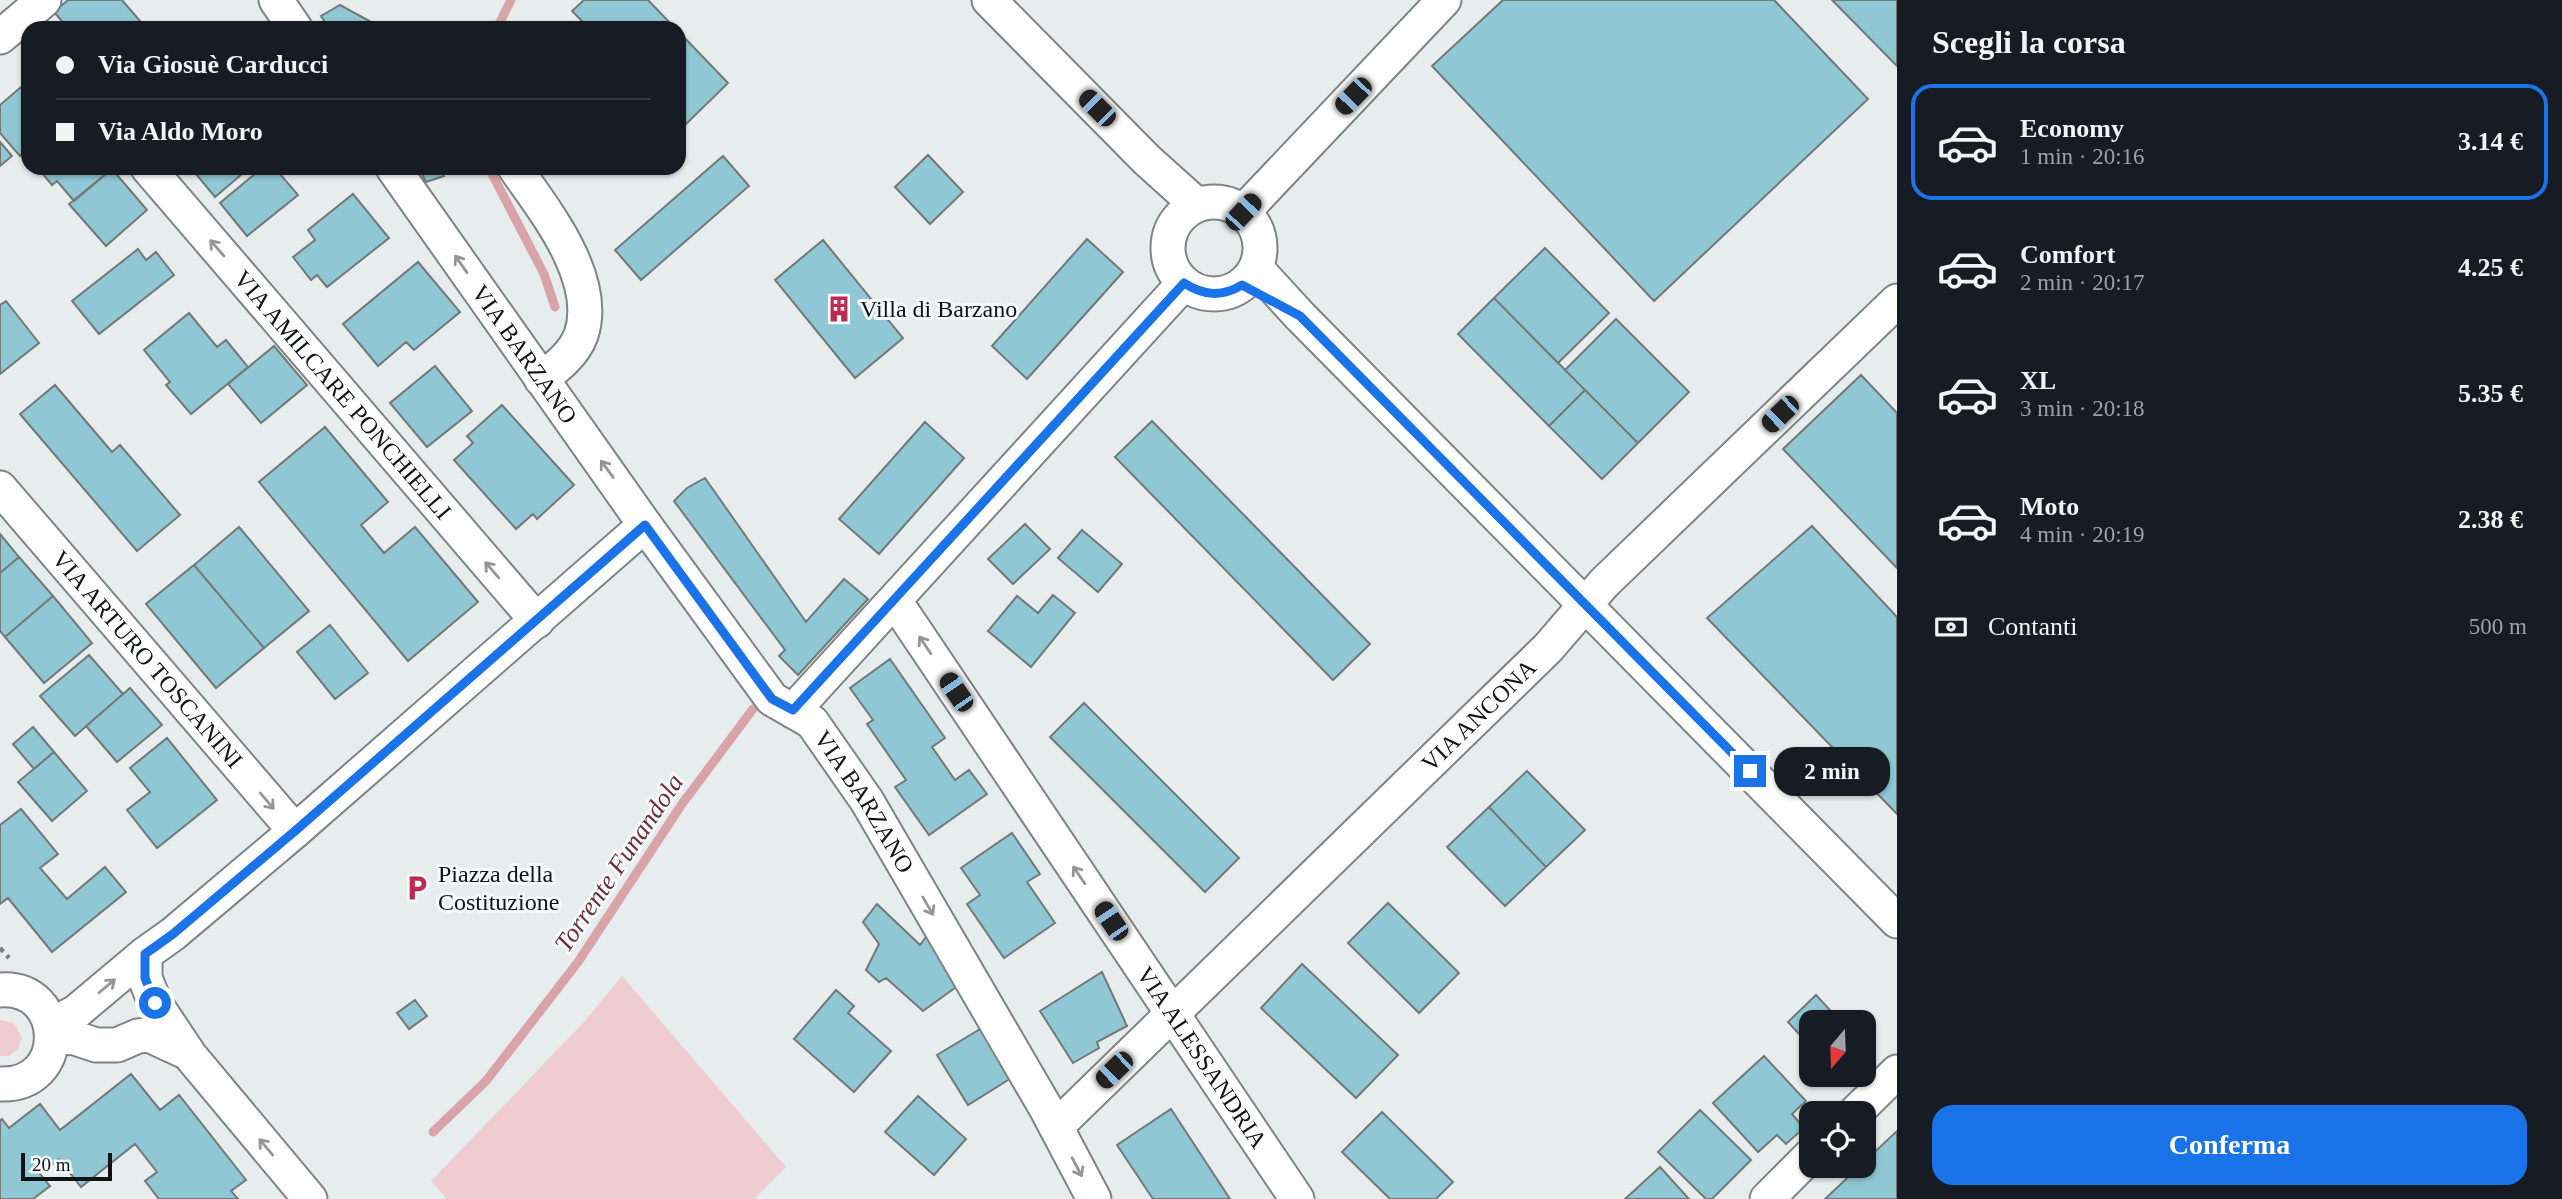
<!DOCTYPE html>
<html lang="it">
<meta charset="utf-8">
<style>
:root{--surface:#171b24;--page:#242831;--text:#f1f3f6;--muted:#9ea1a6;--line:#363941;--accent:#1a73e8}
body{margin:0;font-family:"Times New Roman",serif;background:var(--page);color:var(--text);height:100vh;display:flex;flex-direction:column;font-size:26px;white-space:nowrap}
*{box-sizing:border-box;margin:0}
p{font-size:23px;color:var(--muted)}
.icon{flex:none;width:38px;height:38px;fill:none;stroke:currentColor;stroke-width:2;stroke-linecap:round;stroke-linejoin:round}
.map{position:relative;flex:1;overflow:hidden}
.details{display:flex;flex-direction:column;background:var(--surface);width:665px}
.details>*{flex:none}
.top-card{position:absolute;left:21px;top:21px;width:665px;height:154px;border-radius:21px;box-shadow:0 2px 5px #0004;display:grid;align-content:center;height:154px;padding:0 35px;background:var(--surface)}
.needle{width:46px;rotate:199deg}
.controls{position:absolute;left:1799px;top:1010px;display:grid;gap:14px}
.controls a{display:grid;place-items:center;width:77px;height:77px;border-radius:14px;background:var(--surface);box-shadow:0 2px 5px #0004;font-size:35px}
.scale{position:absolute;left:21px;bottom:18px;width:91px;box-sizing:border-box;padding-left:7px;border:4px solid #111314;border-top:0;font-size:19px;line-height:24px;white-space:nowrap;color:#111314;-webkit-text-stroke:5px #f4f9fa;paint-order:stroke}
.end{position:absolute;width:32px;height:32px;margin:-16px;border:9px solid #1a73e8;background:#fff;box-shadow:0 0 0 4px #fff}
.from{border-radius:50%}
.bubble{position:absolute;height:49px;border-radius:21px;background:var(--surface);box-shadow:0 2px 5px #0004;font-size:23px;font-weight:700;line-height:49px;text-align:center}
.car{position:absolute;width:21px;height:42px;margin:-21px -10px;border-radius:9px;box-shadow:0 0 5px 2px #0007;background:linear-gradient(#222 24%,#8ab4d8 0 40%,#222 0 76%,#8ab4d8 0 86%,#222 0)}
.top-card b{display:flex;align-items:center;gap:24px;height:66px;font-size:26px}
.top-card b+b{border-top:2px solid var(--line)}
.top-card i{width:18px;height:18px;background:var(--text)}
ul{padding:0;list-style:none}
li{display:flex;align-items:center;gap:21px;height:116px;margin:0 14px 10px;padding:0 21px;border:4px solid transparent;border-radius:21px}
li div{flex:1}
li b{display:block;font-size:26px}
li em{font-style:normal;font-weight:700}
li.selected{border-color:var(--accent)}
li>.icon{width:63px;height:63px;stroke-width:1.5}
h2{padding:0 35px;font-size:32px;line-height:84px}
.pay{display:flex;align-items:center;gap:18px;height:77px;padding:0 35px;font-size:26px}
.pay p{margin-inline-start:auto}
.primary-button{display:flex;gap:14px;margin-top:auto;padding:14px 35px}
.primary-button a{flex:1;height:80px;border-radius:21px;background:var(--accent);color:#fff;font-size:28px;font-weight:700;line-height:80px;text-align:center}
main{display:flex;flex:1;min-height:0}
.map>svg:first-child{display:block}
.green{fill:#eecccf}
.lines{fill:none;stroke-linecap:round;stroke-linejoin:round}
.stream{stroke:#d8a4aa;stroke-width:9}
.building{fill:#8fc7d4;stroke:#737879;stroke-width:2}
.minor-casing{stroke:#7f8384;stroke-width:37}
.path{stroke:#7a7e7f;stroke-width:4.5;stroke-dasharray:5 5;stroke-linecap:butt}
.minor{stroke:#fff;stroke-width:33}
.oneway{stroke:#949595}
.route{stroke:#1a73e8;stroke-width:9}
.labels{text-anchor:middle;dominant-baseline:central;stroke-width:6;stroke-linejoin:round;paint-order:stroke}
.poi-label{font-size:24px;fill:#111314;stroke:#f4f9fa;text-anchor:start}
.street-label{font-size:24px;fill:#111314;stroke:#f4f9fa}
.water-label{font-size:26px;font-style:italic;fill:#6d2d38;stroke:#f4f9fa}
</style>
<main>
<div class="map">
<svg width="1897" height="1199" viewBox="0 0 1897 1199">
<rect width="100%" height="100%" fill="#e7eced"/>
<path class="green" d="M622,976l164,191 -32,32h-307l-16,-18 153,-159z
M0,1020l14,3 8,15 -4,11 -9,7h-9z"/>
<g class="lines">
<path class="stream" d="M497,28l14,-28
M489,168l55,106 11,33
M433,1132l53,-51 92,-119 104,-158 71,-95"/>
</g>
<path class="building" d="M68,0h54l24,28h-78l-14,-16z
M584,0h64l27,28h-86l-17,-17z
M1503,0h271l94,99 -214,202 -222,-235z
M1832,0h65v66z
M340,5l35,19 3,4h-49l-8,-12z
M679,32l49,51 -44,43 -5,-5z
M21,87l7,5v64l-4,-4 -4,4 -20,-23v-28z
M0,142l12,14 -12,10z
M928,155l35,37 -33,32 -35,-37z
M723,156l26,30 -108,94 -26,-30z
M38,168h73l1,1 -38,32 -17,-20 -5,4z
M191,168h58l-34,29z
M262,168h13l23,27 -51,41 -27,-33z
M419,168h23l2,8 -18,6z
M112,169l35,41 -41,36 -37,-42z
M353,194l36,44 -62,49 -10,-12 -6,5 -18,-23 22,-17 -7,-10z
M1087,239l36,33 -96,107 -35,-33z
M823,240l80,98 -48,40 -80,-98z
M1545,248l64,65 -51,50 -64,-65z
M138,249l8,11 10,-8 18,23 -75,59 -27,-33z
M418,262l42,50 -46,38 -8,-8 -28,24 -35,-42z
M1494,298l91,92 -36,36 -91,-92z
M6,301l33,42 -39,31v-69z
M189,313l28,34 9,-7 22,27 -57,47 -25,-29 4,-3 -26,-32z
M1616,319l73,73 -51,51 -73,-73z
M274,346l33,39 -46,38 -33,-39z
M435,366l37,45 -45,36 -37,-44z
M1861,375l36,38v155l-114,-119z
M55,385l57,67 8,-7 60,70 -43,36 -117,-137z
M1585,390l53,53 -36,36 -53,-53z
M502,405l72,80 -37,34 -4,-5 -17,15 -62,-69 19,-17 -6,-7z
M1152,421l218,223 -37,36 -218,-223z
M925,422l39,36 -85,96 -40,-35z
M325,427l63,75 -27,23 23,28 31,-26 63,75 -70,59 -149,-179z
M705,478l101,144 38,-43 24,20 -70,76 -19,-19 6,-6 -111,-149 13,-13z
M1025,524l25,25 -37,35 -25,-25z
M1812,526l85,91v197l-190,-196z
M239,527l70,84 -45,37 -70,-83z
M1082,530l40,34 -24,28 -40,-34z
M0,534l19,23 -19,16z
M19,557l34,39 -48,41 -5,-6v-58z
M194,565l70,83 -48,40 -70,-84z
M1053,595l22,18 -44,54 -43,-36 29,-35 21,17z
M53,596l39,47 -48,40 -39,-46z
M330,625l38,48 -33,26 -38,-47z
M89,655l34,39 -48,42 -35,-40z
M890,659l55,79 -13,9 23,33 14,-10 18,24 -58,41 -34,-48 11,-7 -39,-56 6,-4 -23,-32z
M130,688l32,37 -45,37 -31,-36z
M1084,703l155,155 -34,34 -155,-155z
M33,727l21,25 -20,17 -21,-25z
M167,738l50,62 -60,48 -30,-38 23,-18 -20,-24z
M54,752l33,39 -35,30 -34,-39z
M1527,771l58,59 -39,37 -57,-60z
M1489,807l57,60 -41,39 -58,-59z
M21,809l37,45 -18,14 27,31 38,-32 21,25 -74,60 -44,-54 -8,6v-79z
M1012,833l28,41 -13,8 28,41 -51,35 -37,-54 13,-9 -19,-27z
M1388,903l71,70 -40,40 -71,-70z
M877,904l43,41 12,-16 31,53 -40,29 -37,-33 -7,4 -13,-12 13,-26 -16,-22z
M1302,964l96,91 -42,43 -95,-90z
M1102,972l25,54 -30,16 2,6 -26,15 -33,-52z
M836,990l18,16 -6,7 43,38 -37,41 -60,-53z
M1816,995l25,27h-30v25l-23,-25z
M415,1000l12,16 -18,13 -12,-16z
M985,1026l31,49 -48,30 -31,-50z
M1764,1056l42,45 -14,13 12,14 -18,16 -9,-9 -19,17 -45,-49z
M131,1074l29,36 19,-15 67,85 -15,11 7,8h-79l-14,-18 12,-9 -22,-28 -54,43 -22,-28 -19,15 10,12 -17,13h-33v-78l2,-2 7,9 31,-24 20,26z
M918,1096l48,43 -32,36 -49,-43z
M1171,1109l59,90h-77l-36,-54z
M1700,1110l51,50 -39,39h-6l-48,-47z
M1382,1112l71,70 -17,17h-46l-48,-47z
M1897,1131v68h-72l35,-33h4v-4z
M1660,1167l29,32h-64z"/>
<g class="lines">
<g class="minor-casing">
<g id="minor">
<path d="M276,0l19,28"/>
<path d="M989,0l158,160 50,45"/>
<path d="M0,37l44,-37"/>
<path id="s1" d="M148,168l389,453"/>
<path id="s2" d="M393,168l252,357 127,174 40,23 55,79 180,309 47,89"/>
<path d="M515,168c30,43 85,111 66,167 -7,19 -24,32 -40,44"/>
<circle cx="1214" cy="248" r="46"/>
<path d="M1243,212l201,-212"/>
<path d="M1256,268l44,48 597,605"/>
<path id="s3" d="M0,488l295,343"/>
<path id="s4" d="M895,601l402,598"/>
<path d="M793,711l391,-428"/>
<path d="M145,954v24l10,25 32,48"/>
<path d="M0,990c67,-5 70,97 0,94"/>
<path d="M51,1025l25,-13 69,-58 28,-20 122,-103 350,-306"/>
<path d="M53,1036l22,2 21,7h21l21,-9 11,-1 39,18 122,146"/>
<path d="M1855,1113l42,-41"/>
<path id="s5" d="M1056,1127l492,-479 56,-65 293,-282"/>
<path d="M1767,1199l44,-44"/>
</g>
</g>
<path class="path" d="M0,948l9,10"/>
<use href="#minor" class="minor"/>
</g>
<defs><path id="oneway-shaft" d="M-6 0H5M1.5-3L5.5 0L1.5 3" fill="none" stroke-width="1.6" stroke-linecap="round" stroke-linejoin="round" transform="scale(1.75)"/></defs>
<g class="oneway">
<use href="#oneway-shaft" transform="translate(217 248) rotate(-131)"/>
<use href="#oneway-shaft" transform="translate(461 264) rotate(-125)"/>
<use href="#oneway-shaft" transform="translate(607 469) rotate(-126)"/>
<use href="#oneway-shaft" transform="translate(492 570) rotate(-131)"/>
<use href="#oneway-shaft" transform="translate(925 645) rotate(-124)"/>
<use href="#oneway-shaft" transform="translate(267 801) rotate(50)"/>
<use href="#oneway-shaft" transform="translate(1079 875) rotate(-124)"/>
<use href="#oneway-shaft" transform="translate(928 906) rotate(60)"/>
<use href="#oneway-shaft" transform="translate(107 986) rotate(-40)"/>
<use href="#oneway-shaft" transform="translate(266 1147) rotate(-130)"/>
<use href="#oneway-shaft" transform="translate(1077 1167) rotate(62)"/>
</g>
<g class="lines">
<path class="route" d="M155,1003l-10,-25v-24l28,-20 122,-103 350,-306 127,174 21,11 391,-427c20,13 38,14 58,2l58,31 450,455"/>
</g>
<defs>
<g id="building-bare" transform="scale(2.1)"><path d="M-4-6H4V6H1V3H-1V6H-4ZM-2.5-4.3h1.7v1.8h-1.7ZM.8-4.3h1.7v1.8H.8ZM-2.5-1h1.7V.8h-1.7ZM.8-1h1.7V.8H.8Z" fill="#bc2c51" stroke="#f4f9fa" stroke-width="2.5" paint-order="stroke"/></g>
<g id="parking-bare" transform="scale(2.1)"><path d="M-3.5-5.5H1a3.5 3.5 0 0 1 0 7H-1V5.5H-3.5ZM-1-3.4V-.6H.8a1.4 1.4 0 0 0 0-2.8Z" fill="#bc2c51" stroke="#f4f9fa" stroke-width="2.5" paint-order="stroke"/></g>
</defs>
<g fill-rule="evenodd">
<use href="#building-bare" x="839" y="309"/>
<use href="#parking-bare" x="417" y="888"/>
</g>
<g class="labels">
<g class="poi-label">
<text x="860" y="309">Villa di Barzano</text>
<text x="438" y="874">Piazza della<tspan x="438" dy="28">Costituzione</tspan></text>
</g>
<g class="street-label">
<text stroke="none"><textPath href="#s2" startOffset="228">VIA BARZANO</textPath></text>
<text stroke="none"><textPath href="#s1" startOffset="299">VIA AMILCARE PONCHIELLI</textPath></text>
<text stroke="none"><textPath href="#s3" startOffset="226">VIA ARTURO TOSCANINI</textPath></text>
<text stroke="none"><textPath href="#s5" startOffset="590">VIA ANCONA</textPath></text>
<text stroke="none"><textPath href="#s2" startOffset="794">VIA BARZANO</textPath></text>
<text stroke="none"><textPath href="#s4" startOffset="550">VIA ALESSANDRIA</textPath></text>
</g>
<g class="water-label">
<text transform="translate(619 863) rotate(-56)">Torrente Funandola</text>
</g>
</g>
</svg>
<div class="controls">
<a><svg class="needle" viewBox="-14 -14 28 28"><path d="M0-13l5 13h-10z" fill="#e53935"/><path d="M0 13l5-13h-10z" fill="#9ea1a6"/></svg></a>
<a><svg class="icon" aria-label="locate" viewBox="0 0 24 24"><circle cx="12" cy="12" r="6"/><path d="M12 2v4M12 18v4M2 12h4M18 12h4"/></svg></a>
</div>
<div class="scale">20 m</div>
<i class="end from" style="left:155px;top:1003px"></i>
<i class="end" style="left:1750px;top:771px"></i>
<div class="bubble" style="left:1774px;top:747px;width:116px">2 min</div>
<i class="car" style="left:1353px;top:96px;rotate:224deg"></i>
<i class="car" style="left:1097px;top:108px;rotate:315deg"></i>
<i class="car" style="left:1243px;top:212px;rotate:43deg"></i>
<i class="car" style="left:1780px;top:414px;rotate:226deg"></i>
<i class="car" style="left:956px;top:692px;rotate:326deg"></i>
<i class="car" style="left:1111px;top:921px;rotate:326deg"></i>
<i class="car" style="left:1114px;top:1070px;rotate:226deg"></i>
<div class="top-card">
<b><i class="from"></i>Via Giosuè Carducci</b>
<b><i></i>Via Aldo Moro</b>
</div>
</div>
<section class="details">
<h2>Scegli la corsa</h2>
<ul>
<li class="selected"><svg class="icon" aria-label="car" viewBox="0 0 24 24"><path d="M5 17H2v-5l4-1 3-4h7l3 4 3 1v5h-3M9 17h6M6 11h13"/><circle cx="7" cy="17" r="2"/><circle cx="17" cy="17" r="2"/></svg><div><b>Economy</b><p>1 min · 20:16</p></div><em>3.14 €</em></li>
<li><svg class="icon" aria-label="car" viewBox="0 0 24 24"><path d="M5 17H2v-5l4-1 3-4h7l3 4 3 1v5h-3M9 17h6M6 11h13"/><circle cx="7" cy="17" r="2"/><circle cx="17" cy="17" r="2"/></svg><div><b>Comfort</b><p>2 min · 20:17</p></div><em>4.25 €</em></li>
<li><svg class="icon" aria-label="car" viewBox="0 0 24 24"><path d="M5 17H2v-5l4-1 3-4h7l3 4 3 1v5h-3M9 17h6M6 11h13"/><circle cx="7" cy="17" r="2"/><circle cx="17" cy="17" r="2"/></svg><div><b>XL</b><p>3 min · 20:18</p></div><em>5.35 €</em></li>
<li><svg class="icon" aria-label="car" viewBox="0 0 24 24"><path d="M5 17H2v-5l4-1 3-4h7l3 4 3 1v5h-3M9 17h6M6 11h13"/><circle cx="7" cy="17" r="2"/><circle cx="17" cy="17" r="2"/></svg><div><b>Moto</b><p>4 min · 20:19</p></div><em>2.38 €</em></li>
</ul>
<div class="pay"><svg class="icon" aria-label="cash" viewBox="0 0 24 24"><path d="M3 7h18v10H3z"/><circle cx="12" cy="12" r="2"/></svg>Contanti<p>500 m</p></div>
<div class="primary-button"><a>Conferma</a></div>
</section>
</main>
